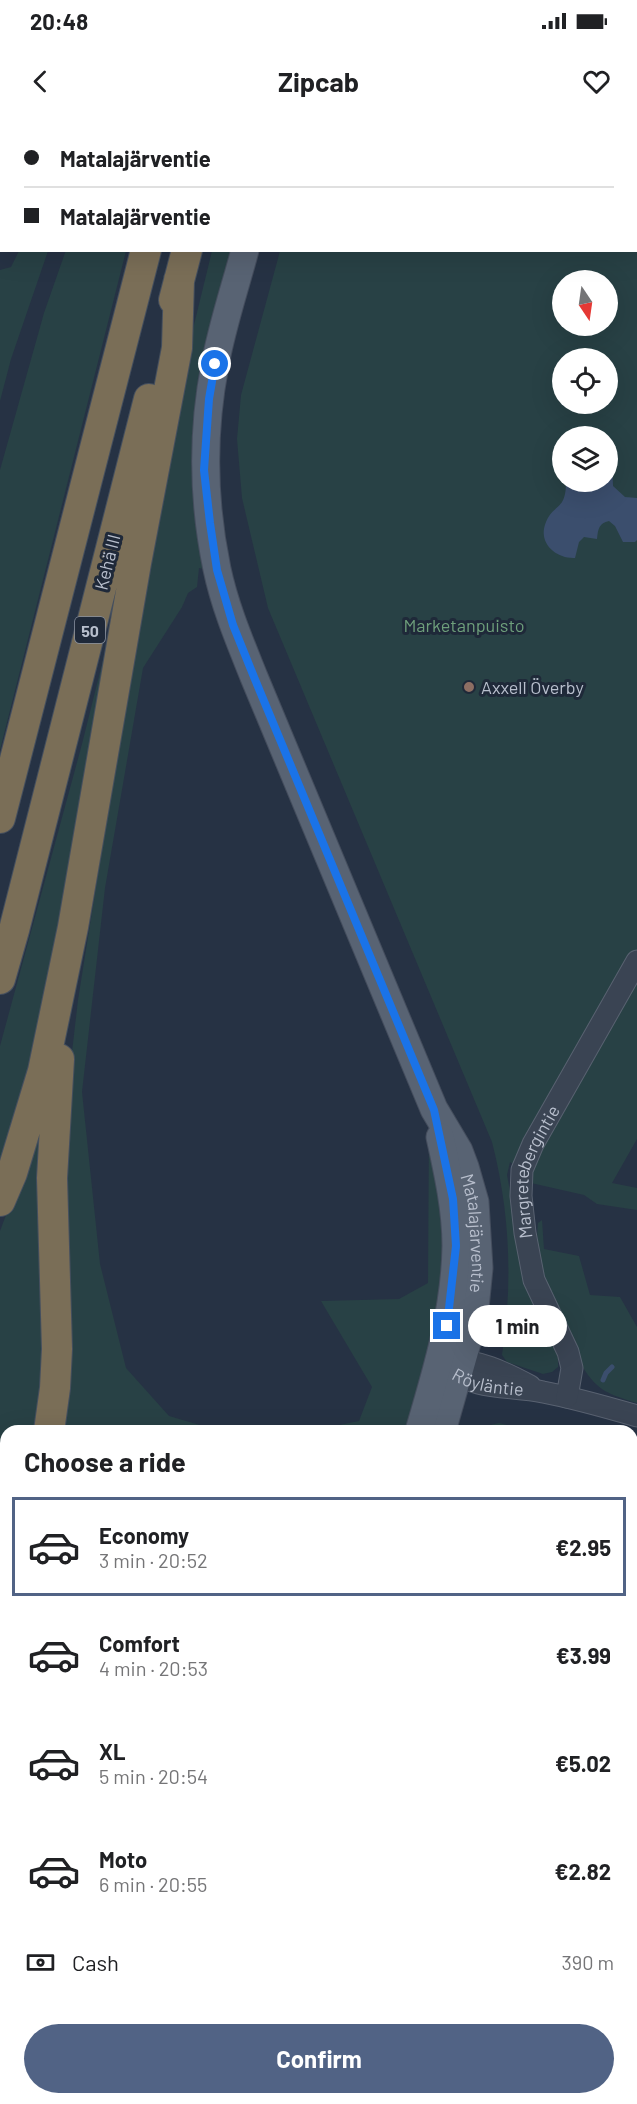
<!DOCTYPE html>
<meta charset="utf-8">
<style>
:root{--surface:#fff;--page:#f2f2f2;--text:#202124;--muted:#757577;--line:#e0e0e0;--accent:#516385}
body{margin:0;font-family:Barlow,sans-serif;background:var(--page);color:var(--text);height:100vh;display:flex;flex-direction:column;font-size:22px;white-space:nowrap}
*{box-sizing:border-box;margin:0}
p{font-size:20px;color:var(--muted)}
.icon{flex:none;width:33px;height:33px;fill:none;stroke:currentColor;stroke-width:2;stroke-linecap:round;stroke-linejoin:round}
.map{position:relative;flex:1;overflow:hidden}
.details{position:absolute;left:0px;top:1305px;width:638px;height:680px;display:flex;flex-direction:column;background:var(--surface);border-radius:18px 18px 0 0;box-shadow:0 6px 24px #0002}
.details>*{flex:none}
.guide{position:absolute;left:0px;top:0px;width:638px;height:132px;box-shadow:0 6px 24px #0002;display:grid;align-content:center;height:132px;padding:0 24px;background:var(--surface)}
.needle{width:39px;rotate:167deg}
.controls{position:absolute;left:552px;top:150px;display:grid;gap:12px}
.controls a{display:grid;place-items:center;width:66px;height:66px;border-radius:50%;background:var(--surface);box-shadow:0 6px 24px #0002;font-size:30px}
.end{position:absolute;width:27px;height:27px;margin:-14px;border:8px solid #1a73e8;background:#fff;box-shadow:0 0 0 3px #fff}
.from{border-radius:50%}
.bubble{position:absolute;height:42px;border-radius:21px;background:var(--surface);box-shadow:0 6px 24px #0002;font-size:20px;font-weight:700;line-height:42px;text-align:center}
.guide b{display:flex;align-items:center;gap:21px;height:57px;font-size:22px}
.guide b+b{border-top:2px solid var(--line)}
.guide i{width:15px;height:15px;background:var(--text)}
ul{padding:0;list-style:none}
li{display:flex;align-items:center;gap:18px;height:99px;margin:0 12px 9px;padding:0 12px;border:3px solid transparent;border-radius:0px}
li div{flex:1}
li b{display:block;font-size:22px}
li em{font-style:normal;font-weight:700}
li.active{border-color:var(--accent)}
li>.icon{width:54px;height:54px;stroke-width:1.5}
h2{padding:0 24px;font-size:27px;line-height:72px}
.pay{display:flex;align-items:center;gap:15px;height:66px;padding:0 24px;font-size:22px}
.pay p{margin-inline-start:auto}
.primary-button{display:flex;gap:12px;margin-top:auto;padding:12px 24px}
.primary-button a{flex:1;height:69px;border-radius:36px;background:var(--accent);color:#fff;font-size:24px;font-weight:700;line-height:69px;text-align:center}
.status{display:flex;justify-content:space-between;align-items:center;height:42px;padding:0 30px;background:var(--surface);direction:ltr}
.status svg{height:16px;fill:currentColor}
header{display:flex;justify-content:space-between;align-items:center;height:78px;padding:0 24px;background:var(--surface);font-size:27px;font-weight:700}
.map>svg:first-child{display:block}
.green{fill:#284145;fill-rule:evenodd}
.water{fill:#3b4e6d}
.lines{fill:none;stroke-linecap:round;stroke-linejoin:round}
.stream{stroke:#3b4e6d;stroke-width:5}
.minor-casing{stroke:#596271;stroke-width:23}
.major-casing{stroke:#444d5d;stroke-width:29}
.highway-casing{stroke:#454f5e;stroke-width:32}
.minor{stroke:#3a4453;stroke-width:21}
.major{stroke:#586373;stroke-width:27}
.highway{stroke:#7a6e57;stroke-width:30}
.route{stroke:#1a73e8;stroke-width:8}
.education-dot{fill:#8d6e63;stroke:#1f2939;stroke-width:2}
.labels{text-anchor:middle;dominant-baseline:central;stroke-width:6;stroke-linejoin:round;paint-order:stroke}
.shield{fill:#1f2939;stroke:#8a92a1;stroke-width:1.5}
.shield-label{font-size:16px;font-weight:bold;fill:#b8bfcd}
.street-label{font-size:18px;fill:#b8bfcd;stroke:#1f2939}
.park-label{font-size:18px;fill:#6e9f7b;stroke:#1f2939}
.poi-label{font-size:18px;fill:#b8bfcd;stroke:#1f2939;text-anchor:start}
</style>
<div class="status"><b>20:48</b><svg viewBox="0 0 49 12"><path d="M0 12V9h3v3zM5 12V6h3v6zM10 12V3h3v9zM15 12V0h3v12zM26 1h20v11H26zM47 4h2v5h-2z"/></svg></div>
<header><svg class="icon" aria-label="back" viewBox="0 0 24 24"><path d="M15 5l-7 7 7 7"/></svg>Zipcab<svg class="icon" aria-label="heart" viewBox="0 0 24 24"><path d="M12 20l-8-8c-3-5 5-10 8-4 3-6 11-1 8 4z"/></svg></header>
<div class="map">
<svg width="637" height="1984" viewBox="0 0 637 1984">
<rect width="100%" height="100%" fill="#263244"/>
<path class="green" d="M317,0h320v1019l-25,44 25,5v22l-40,-6 -13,-9 -53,-12v-7l-21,-14 -3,13 12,64 39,119v9l-6,5 -9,2 -36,-12 -5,-7c11,-72 8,-143 -10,-213l-224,-534 -26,-110 -5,-59 4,-44 39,-144 356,-1v-128l-319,-1zM562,160h46v46h-46zM562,238h46v46h-46zM562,316h46v46h-46z
M66,130l60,1 -126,499v-280l44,-157z
M19,131h29l-37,108 -11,42v-131l11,-3z
M212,131h21c-15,50 -34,102 -38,155 -4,55 7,110 13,164l-9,-2 -2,19 -9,6 -6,14 -39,61 -38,220 -23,204 18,172 26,104 43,48 51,15h-159l6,-144 -1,-183 12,-104 28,-176 76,-450z
M123,460l-74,423 -49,176v-133l82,-302z
M43,996l3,178 -6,137h-34v39h-6v-239z
M429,1004l19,93 -1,69 -37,145h-100l49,-10 13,-34 -51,-86 78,-2 29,-16z
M542,1100l2,29 35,7 11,39 30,2 17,30v76c-28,-9 -39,-11 -55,-37 -17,-39 -50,-101 -44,-143z
M499,1303l31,8h-50l6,-5z
M6,1474v168l-6,1v-156z"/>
<path class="water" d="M608,337l4,5 1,24 12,11 12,1v42l-2,2h-12l-8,-16 -6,-5c-10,2 -11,8 -12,18l-13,-2 -5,5 -4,16c-19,1 -38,-15 -29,-36 8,-19 20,-11 20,-40h42z"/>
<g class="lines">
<path class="stream" d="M603,1260l3,-7 6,-6
M416,1978l1,6"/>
<g class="minor-casing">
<g id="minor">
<path d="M447,1240c30,-1 57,12 83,26"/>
<path id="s1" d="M447,1247c28,24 63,18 96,25 32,6 63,15 94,24"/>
<path id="s2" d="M567,1277l5,-29 -4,-16 -34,-72 -9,-47 -4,-37 1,-26 11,-26 104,-183"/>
</g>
</g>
<g class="major-casing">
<g id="major">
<path d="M285,2l1,-2"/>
<path id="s3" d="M245,130c-10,38 -23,76 -30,115 -13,67 -12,137 2,204 8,38 23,73 37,108l180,432 25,42 6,16 10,35 4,66 -5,50 -32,113"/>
<path d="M419,1311c18,-61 36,-121 37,-185 0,-36 -8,-73 -16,-109"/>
<path d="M0,1361l6,1"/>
<path d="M0,1385l6,1"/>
<path d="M224,1984l2,-6"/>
</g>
</g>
<g class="highway-casing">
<path id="highway" d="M182,2v-2
M224,2v-2
M174,180l13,-50
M0,698l146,-568
M0,859l14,-49 135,-531
M0,1081l12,-28 31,-102 30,-144 63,-364 41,-215 2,-68
M49,1311l6,-43 2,-39 -5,-171 7,-119
M0,1454l6,-13"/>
</g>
<use href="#minor" class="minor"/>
<use href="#major" class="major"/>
<use href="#highway" class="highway"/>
</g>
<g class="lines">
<path class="route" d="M215,244l-6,35 -5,71 6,53 7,47 16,55 21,52 180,433 19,89 3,47 -9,80"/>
</g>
<circle class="education-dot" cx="469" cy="567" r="6"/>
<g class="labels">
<rect class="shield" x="75" y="497" width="30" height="26" rx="4.5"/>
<g class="shield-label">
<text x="90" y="510">50</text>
</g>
<g class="street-label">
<text transform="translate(107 442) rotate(-76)">Kehä III</text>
<text stroke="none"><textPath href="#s2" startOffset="238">Margretebergintie</textPath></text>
<text stroke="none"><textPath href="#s3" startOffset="1040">Matalajärventie</textPath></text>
<text stroke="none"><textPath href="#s1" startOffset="45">Röyläntie</textPath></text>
</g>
<g class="park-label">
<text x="464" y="505">Marketanpuisto</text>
</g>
<g class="poi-label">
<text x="481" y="567">Axxell Överby</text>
</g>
</g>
</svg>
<div class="controls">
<a><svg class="needle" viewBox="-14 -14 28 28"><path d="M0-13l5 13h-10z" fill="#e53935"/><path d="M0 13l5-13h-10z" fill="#757577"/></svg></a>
<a><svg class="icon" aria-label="locate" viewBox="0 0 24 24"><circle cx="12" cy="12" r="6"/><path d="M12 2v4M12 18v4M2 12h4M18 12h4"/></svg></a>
<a><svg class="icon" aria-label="layers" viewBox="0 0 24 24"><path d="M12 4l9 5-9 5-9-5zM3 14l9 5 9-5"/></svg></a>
</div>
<i class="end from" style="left:215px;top:244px"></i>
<i class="end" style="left:447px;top:1206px"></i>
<div class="bubble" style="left:468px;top:1185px;width:99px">1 min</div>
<div class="guide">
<b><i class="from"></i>Matalajärventie</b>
<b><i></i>Matalajärventie</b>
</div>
<section class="details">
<h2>Choose a ride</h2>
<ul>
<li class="active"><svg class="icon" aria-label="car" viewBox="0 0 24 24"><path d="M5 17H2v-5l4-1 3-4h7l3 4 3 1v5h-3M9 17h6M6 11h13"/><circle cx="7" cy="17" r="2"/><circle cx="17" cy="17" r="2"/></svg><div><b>Economy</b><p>3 min · 20:52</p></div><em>€2.95</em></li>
<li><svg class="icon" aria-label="car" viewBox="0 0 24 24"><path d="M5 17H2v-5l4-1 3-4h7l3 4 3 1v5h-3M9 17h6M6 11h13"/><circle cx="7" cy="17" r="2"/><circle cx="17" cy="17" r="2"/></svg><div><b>Comfort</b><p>4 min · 20:53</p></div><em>€3.99</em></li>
<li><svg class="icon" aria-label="car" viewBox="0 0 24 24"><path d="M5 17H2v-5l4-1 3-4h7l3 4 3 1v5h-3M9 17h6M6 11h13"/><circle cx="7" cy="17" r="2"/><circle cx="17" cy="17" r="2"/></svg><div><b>XL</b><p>5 min · 20:54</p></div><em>€5.02</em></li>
<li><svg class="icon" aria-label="car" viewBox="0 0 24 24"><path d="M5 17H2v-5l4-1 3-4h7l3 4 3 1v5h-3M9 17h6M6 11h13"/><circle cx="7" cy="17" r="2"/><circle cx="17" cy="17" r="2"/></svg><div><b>Moto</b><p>6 min · 20:55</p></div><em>€2.82</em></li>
</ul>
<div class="pay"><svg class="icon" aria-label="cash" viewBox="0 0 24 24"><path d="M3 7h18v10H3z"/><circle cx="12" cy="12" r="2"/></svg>Cash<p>390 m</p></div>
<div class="primary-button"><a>Confirm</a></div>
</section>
</div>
